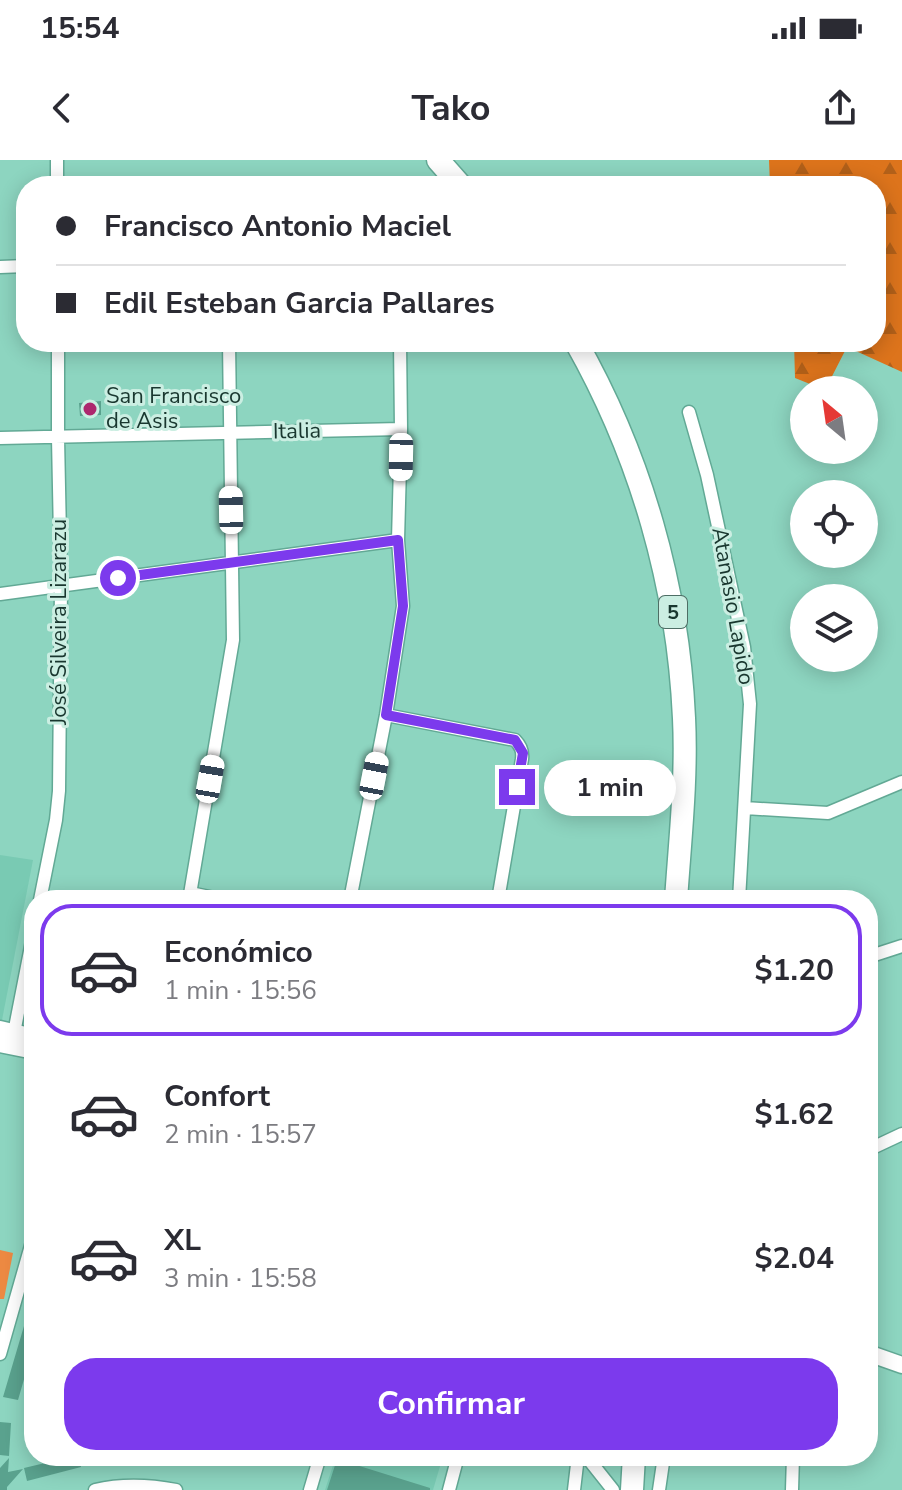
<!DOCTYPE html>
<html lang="es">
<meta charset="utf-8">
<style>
:root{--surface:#fff;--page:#f7f7f7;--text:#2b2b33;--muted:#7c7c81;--line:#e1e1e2;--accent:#7c3aed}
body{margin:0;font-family:"Nunito Sans",sans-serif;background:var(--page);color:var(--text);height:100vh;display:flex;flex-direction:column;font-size:30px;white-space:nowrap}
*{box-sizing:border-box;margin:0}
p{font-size:26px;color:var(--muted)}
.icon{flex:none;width:44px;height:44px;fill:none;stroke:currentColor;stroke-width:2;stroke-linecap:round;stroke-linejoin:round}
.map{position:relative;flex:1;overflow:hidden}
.side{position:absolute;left:24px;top:730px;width:854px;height:576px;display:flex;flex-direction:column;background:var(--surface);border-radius:32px;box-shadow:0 4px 20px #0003}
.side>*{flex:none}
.hud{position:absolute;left:16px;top:16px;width:870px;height:176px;border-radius:32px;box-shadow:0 4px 20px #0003;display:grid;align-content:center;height:176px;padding:0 40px;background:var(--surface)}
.needle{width:52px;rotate:331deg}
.buttons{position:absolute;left:790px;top:216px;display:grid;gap:16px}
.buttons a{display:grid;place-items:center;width:88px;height:88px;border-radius:50%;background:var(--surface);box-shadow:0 4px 20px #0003;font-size:40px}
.end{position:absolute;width:36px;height:36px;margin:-18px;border:10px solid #7c3aed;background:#fff;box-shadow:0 0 0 4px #fff}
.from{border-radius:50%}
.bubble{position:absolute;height:56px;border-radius:28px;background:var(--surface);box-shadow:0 4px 20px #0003;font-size:26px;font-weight:700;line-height:56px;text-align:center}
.car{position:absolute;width:24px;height:48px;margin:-24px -12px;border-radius:10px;box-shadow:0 0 6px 2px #0007;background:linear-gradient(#fff 24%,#345 0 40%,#fff 0 76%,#345 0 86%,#fff 0)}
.hud b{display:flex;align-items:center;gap:28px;height:76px;font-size:30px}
.hud b+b{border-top:2px solid var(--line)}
.hud i{width:20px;height:20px;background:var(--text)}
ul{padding:14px 0 0;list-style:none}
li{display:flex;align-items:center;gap:24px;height:132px;margin:0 16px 12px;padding:0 24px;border:4px solid transparent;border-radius:32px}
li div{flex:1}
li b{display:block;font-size:30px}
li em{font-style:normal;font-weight:700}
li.active{border-color:var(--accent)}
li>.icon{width:72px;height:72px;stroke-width:1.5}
.button{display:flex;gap:16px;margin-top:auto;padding:16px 40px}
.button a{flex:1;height:92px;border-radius:32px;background:var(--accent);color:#fff;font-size:32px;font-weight:700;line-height:92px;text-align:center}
.status{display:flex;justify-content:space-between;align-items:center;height:56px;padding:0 40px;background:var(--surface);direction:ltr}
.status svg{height:22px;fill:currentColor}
header{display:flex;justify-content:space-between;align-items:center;height:104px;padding:0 40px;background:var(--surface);font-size:36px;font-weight:700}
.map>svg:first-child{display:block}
.built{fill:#79cab3}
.green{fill:#ec8942}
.forest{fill:url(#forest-firs)}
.building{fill:#5aa28e}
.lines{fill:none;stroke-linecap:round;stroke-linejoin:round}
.street-casing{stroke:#62a995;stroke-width:15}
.secondary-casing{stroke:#62a995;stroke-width:19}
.highway-casing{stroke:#62a995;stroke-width:25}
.street{stroke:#fff;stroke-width:12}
.secondary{stroke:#fff;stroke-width:16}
.highway{stroke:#fff;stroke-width:22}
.route{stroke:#7c3aed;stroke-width:10}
.poi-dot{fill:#ad276e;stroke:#cbeee2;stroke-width:3}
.labels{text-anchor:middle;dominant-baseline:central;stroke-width:6;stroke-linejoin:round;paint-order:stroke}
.shield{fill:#cbeee2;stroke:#4e6e65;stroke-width:2}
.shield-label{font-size:20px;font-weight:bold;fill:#19372f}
.poi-label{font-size:22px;fill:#19372f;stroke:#cbeee2;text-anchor:start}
.street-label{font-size:22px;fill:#19372f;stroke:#cbeee2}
</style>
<div class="status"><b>15:54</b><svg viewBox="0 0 49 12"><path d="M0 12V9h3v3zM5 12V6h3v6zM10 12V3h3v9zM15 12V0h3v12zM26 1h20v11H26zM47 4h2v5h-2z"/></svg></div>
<header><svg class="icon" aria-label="back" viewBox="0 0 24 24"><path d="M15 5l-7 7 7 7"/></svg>Tako<svg class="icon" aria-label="share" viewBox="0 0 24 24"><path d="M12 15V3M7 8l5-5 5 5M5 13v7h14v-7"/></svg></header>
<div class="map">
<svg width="902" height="1330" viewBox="0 0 902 1330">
<defs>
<pattern id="forest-firs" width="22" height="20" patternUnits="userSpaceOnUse" patternTransform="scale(2)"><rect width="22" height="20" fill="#dd741c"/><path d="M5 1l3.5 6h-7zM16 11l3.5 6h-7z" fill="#b26019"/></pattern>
</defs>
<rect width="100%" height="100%" fill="#8dd5c0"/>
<path class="built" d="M0,695l33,5 -31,160h-2z
M336,1296h107l-10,34h-108z"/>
<path class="green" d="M0,1090l13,3 -9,46h-4z"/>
<path class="forest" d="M769,0h133v212l-55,-25 -22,43 -30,-12 -1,-36h82v-156h-106z"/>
<path class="building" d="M101,241v14l-21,1 -1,-13z
M32,1139h2v46l-16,55 -15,-3z
M0,1262l11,1 -2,33 -9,-1z
M61,1296h18l2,11 -54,14 -3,-13 38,-9z
M9,1298l-1,14 15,-3 -16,18v3h-7v-22z
M337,1299l93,29v2h-103z"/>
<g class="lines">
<g class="street-casing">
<path id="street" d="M57,0v26
M0,107l26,-1
M689,252l18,63 37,172 6,57 -11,196
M0,278l401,-9
M0,434l398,-54
M386,555l129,25c6,6 8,11 7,19l-24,141
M745,648l83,5 74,-31
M190,733l34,7
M40,740l16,-80 3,-29 2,-205 -3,-148v-96
M189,740l44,-260 -4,-298
M350,740l36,-185 17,-109 -5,-66 3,-111 -1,-87
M868,797l34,-11
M13,878l21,-107
M868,990l34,-16
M0,1194l34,-119
M586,1296l27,34
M95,1330c26,-6 55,-5 81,0
M310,1330l10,-34
M449,1330l9,-34
M574,1330l4,-34
M659,1330l5,-34
M792,1330l1,-34"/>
</g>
<g class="secondary-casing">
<path id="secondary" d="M0,869l34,8
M0,884l34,7
M868,1193l34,12"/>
</g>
<g class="highway-casing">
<path id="highway" d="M438,0l23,26
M576,182c65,115 102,244 108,376 3,60 -4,122 -8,182
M632,1330l2,-34"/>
</g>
<use href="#street" class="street"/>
<use href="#secondary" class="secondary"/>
<use href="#highway" class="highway"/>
</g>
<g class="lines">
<path class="route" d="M118,418l280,-38 5,66 -17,109 129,25 8,13 -6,34"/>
</g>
<circle class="poi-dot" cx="90" cy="249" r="8"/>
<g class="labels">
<rect class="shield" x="659" y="436" width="28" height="32" rx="6"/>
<g class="shield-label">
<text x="673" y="452">5</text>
</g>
<g class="poi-label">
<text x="106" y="236">San Francisco<tspan x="106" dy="25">de Asis</tspan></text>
</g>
<g class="street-label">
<text transform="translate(297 271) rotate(-1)">Italia</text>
<text transform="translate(733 446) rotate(80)">Atanasio Lapido</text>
<text transform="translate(59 462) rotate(-90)">José Silveira Lizarazu</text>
</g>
</g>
</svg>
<div class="buttons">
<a><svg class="needle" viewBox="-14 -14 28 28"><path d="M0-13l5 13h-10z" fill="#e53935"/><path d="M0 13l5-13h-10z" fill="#7c7c81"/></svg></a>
<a><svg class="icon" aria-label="locate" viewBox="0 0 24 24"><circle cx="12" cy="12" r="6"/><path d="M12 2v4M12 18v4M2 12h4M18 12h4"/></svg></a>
<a><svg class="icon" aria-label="layers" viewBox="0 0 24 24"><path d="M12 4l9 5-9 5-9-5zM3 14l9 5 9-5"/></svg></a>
</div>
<i class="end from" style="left:118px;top:418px"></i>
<i class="end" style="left:517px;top:627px"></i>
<div class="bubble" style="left:544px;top:600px;width:132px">1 min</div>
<i class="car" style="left:401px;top:297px;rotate:181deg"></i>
<i class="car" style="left:231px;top:350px;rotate:359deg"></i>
<i class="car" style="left:374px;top:616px;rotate:11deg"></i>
<i class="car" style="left:210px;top:619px;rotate:10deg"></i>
<div class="hud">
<b><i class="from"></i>Francisco Antonio Maciel</b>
<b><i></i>Edil Esteban Garcia Pallares</b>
</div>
<section class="side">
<ul>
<li class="active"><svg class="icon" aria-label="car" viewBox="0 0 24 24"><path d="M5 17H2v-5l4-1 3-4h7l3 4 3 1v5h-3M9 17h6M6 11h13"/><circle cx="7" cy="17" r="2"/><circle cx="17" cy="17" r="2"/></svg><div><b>Económico</b><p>1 min · 15:56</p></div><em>$1.20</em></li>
<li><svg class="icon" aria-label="car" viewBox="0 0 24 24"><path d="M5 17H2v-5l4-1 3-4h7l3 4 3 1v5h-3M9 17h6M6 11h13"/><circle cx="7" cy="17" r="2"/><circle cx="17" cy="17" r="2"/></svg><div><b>Confort</b><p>2 min · 15:57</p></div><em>$1.62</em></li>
<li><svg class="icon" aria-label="car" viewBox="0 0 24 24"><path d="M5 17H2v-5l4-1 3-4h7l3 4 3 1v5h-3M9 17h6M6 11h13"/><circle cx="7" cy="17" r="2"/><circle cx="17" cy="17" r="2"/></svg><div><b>XL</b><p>3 min · 15:58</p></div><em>$2.04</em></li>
</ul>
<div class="button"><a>Confirmar</a></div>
</section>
</div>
